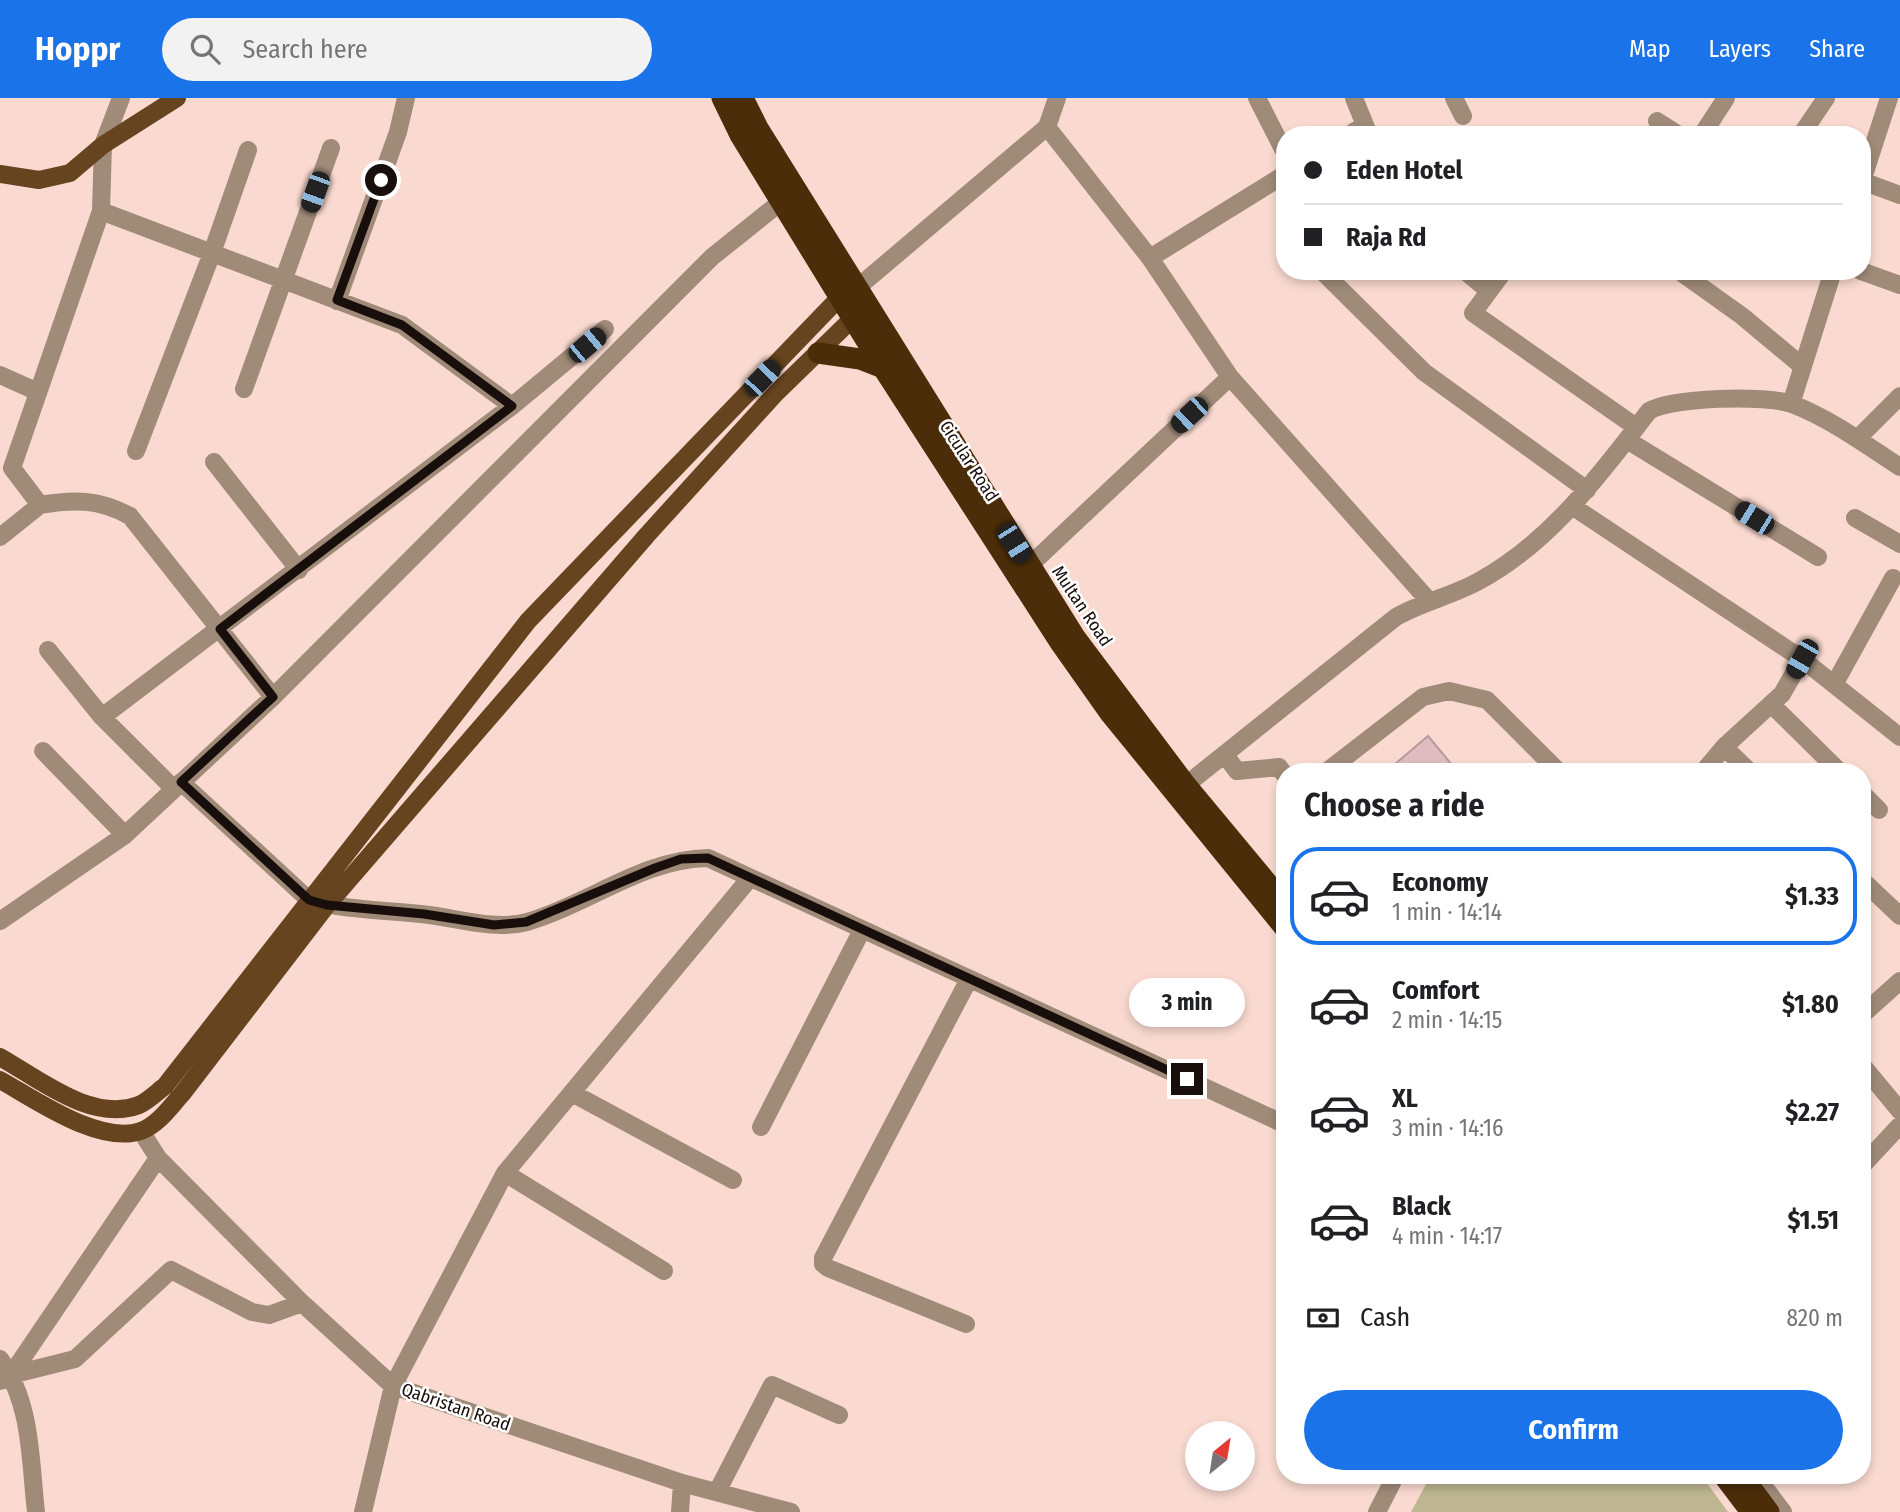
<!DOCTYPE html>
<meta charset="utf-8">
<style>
:root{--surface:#fff;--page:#f2f2f2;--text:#202124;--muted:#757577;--line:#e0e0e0;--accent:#1a73e8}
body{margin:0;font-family:"Fira Sans Condensed",sans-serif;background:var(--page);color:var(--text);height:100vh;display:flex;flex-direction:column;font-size:26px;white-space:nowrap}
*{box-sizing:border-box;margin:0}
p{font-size:23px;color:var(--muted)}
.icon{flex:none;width:38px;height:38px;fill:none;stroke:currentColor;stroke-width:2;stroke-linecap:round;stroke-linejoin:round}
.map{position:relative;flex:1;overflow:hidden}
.sheet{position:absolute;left:1276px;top:665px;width:595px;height:721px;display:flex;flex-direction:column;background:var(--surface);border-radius:28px;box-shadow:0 4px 10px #0003}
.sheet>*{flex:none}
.guide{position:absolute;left:1276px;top:28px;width:595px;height:154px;border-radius:28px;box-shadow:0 4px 10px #0003;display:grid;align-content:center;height:154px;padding:0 28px;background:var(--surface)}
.needle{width:46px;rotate:30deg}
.buttons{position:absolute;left:1185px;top:1323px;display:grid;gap:14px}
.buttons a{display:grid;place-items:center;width:70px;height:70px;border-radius:50%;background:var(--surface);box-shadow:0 4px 10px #0003;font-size:35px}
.end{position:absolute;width:32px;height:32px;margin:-16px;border:9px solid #180e0b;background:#fff;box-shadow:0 0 0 4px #fff}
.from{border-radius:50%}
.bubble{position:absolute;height:49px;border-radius:24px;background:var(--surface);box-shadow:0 4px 10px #0003;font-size:23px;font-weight:700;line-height:49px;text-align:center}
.car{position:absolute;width:21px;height:42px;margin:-21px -10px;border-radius:9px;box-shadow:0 0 5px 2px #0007;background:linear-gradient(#222 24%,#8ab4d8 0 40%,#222 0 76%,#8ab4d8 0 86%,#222 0)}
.guide b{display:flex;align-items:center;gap:24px;height:66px;font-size:26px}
.guide b+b{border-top:2px solid var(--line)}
.guide i{width:18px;height:18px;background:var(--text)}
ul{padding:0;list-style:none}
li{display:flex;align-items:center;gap:21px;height:98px;margin:0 14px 10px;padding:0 14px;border:4px solid transparent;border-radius:28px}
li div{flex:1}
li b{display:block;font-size:26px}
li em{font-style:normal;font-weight:700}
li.selected{border-color:var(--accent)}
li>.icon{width:63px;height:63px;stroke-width:1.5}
h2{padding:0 28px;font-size:32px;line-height:84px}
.pay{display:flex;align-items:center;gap:18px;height:77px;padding:0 28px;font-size:26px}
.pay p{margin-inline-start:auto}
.primary-button{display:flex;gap:14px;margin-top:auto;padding:14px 28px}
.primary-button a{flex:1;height:80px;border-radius:42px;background:var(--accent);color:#fff;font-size:28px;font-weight:700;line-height:80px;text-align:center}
header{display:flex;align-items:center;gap:42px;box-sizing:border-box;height:98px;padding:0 35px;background:var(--accent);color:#fff}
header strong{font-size:33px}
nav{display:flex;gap:38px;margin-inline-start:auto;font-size:24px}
.search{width:490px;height:63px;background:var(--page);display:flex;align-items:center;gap:18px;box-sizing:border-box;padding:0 24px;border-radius:38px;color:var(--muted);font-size:26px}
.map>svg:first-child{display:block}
.green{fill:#beb691}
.building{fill:#dfbdc3;stroke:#b9999e;stroke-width:2}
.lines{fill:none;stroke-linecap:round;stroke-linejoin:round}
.minor{stroke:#9f8b78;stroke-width:18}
.major{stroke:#65441f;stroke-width:18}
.highway{stroke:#4b2d09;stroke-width:21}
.route{stroke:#180e0b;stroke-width:9}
.labels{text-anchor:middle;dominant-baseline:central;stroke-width:5;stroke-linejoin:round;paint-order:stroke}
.street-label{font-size:18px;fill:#180e0b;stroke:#fff}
</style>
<header>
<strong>Hoppr</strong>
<div class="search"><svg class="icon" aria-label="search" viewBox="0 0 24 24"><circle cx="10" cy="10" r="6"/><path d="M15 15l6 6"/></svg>Search here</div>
<nav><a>Map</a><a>Layers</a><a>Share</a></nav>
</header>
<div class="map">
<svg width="1900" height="1414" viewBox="0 0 1900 1414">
<rect width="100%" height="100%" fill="#fadad0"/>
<path class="green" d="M1431,1377h270l27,37h-317z"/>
<path class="building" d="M1428,638l30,36h-56l-7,-8z"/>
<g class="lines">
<path class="minor" d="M121,0l-18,47 -2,66 -89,257 28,37c34,-6 59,-6 90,11l143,181
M1257,0l27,53
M1354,0l15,37
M1454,0l9,18
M1889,0l-27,83 38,14
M1657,23l22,14
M1047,29l103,131 80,119 199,224
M1349,37l16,-10
M1702,37l24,-37
M1801,37l25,-37
M101,113l301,114 110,81
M1150,160l134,-83
M1322,173l102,101 163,118
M1465,173l24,20
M1504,173l-31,42 163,114
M1679,173l63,45 60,50
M1861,173l39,14
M857,190l190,-161 10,-29
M337,203l61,-169 8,-34
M0,277l38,17
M244,291l87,-241
M1791,306l42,-133
M1857,341l43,-43
M1627,342l191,117
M136,353l76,-198 36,-103
M214,364l85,108
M1572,408l230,153 98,78
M1855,420l45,26
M0,439l40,-32
M1029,468l201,-189
M48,552l54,67 72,72
M1835,585l58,-105
M1771,606l69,68
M102,619l410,-311 93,-77
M1724,649l26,25
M43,653l82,84
M1225,657l12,16 42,-4 5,7
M1326,674l97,-75 26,-6 38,9 72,72
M1703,674l21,-25 58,-53 20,-35
M181,684l128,118c36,10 75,10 112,14 34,3 72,17 106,8 62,-18 116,-63 181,-64l576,266
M1186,687l210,-168c26,-15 56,-21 83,-36 72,-39 121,-107 170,-170 23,-14 118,-16 143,-7 39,15 74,41 108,63
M1862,695l17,17
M1862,782l38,36
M0,823l125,-86 148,-138 439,-440 70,-56
M1862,917l38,-34
M1862,967l38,46
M572,995l161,87
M761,1029l101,-197
M158,1060l144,145 91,83 289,97 109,29
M1862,1068l38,-41
M505,1075l159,98
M966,1226l-138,-56 -5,-4v-6l146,-279
M0,1261c32,44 30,101 36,153
M11,1277l147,-217 -17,-27
M0,1283l11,-6 64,-16 96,-89 81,42 17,3 33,-12
M1755,1377l28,37
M717,1394l55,-107 67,30
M363,1414l30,-126 112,-213 245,-295
M680,1414l2,-29
M1377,1414l19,-37"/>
<path class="major" d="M0,76l39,6 31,-7 33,-28 74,-47
M0,959c39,22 92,66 139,48 9,-4 18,-13 26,-19l363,-465 312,-324
M0,982c36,20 99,65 141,51 17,-6 29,-24 41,-37l145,-189 320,-370 129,-142 76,-74"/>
<path class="highway" d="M722,0l18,37 143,233 178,276 48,68 175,215
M743,0l15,30 317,509 111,148 98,118
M818,255l42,6 23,9
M1723,1377l28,37
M1749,1387l20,27"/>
</g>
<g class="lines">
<path class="route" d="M381,82l-44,120 65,25 110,81 -292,223 53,68 -92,85 128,118 18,5 97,9 70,11 32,-3 129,-54 26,-9 27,-1 479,221"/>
</g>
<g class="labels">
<g class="street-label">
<text transform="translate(969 363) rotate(57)">Cicular Road</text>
<text transform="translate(1082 508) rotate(56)">Multan Road</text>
<text transform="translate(456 1309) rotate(19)">Qabristan Road</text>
</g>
</g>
</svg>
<div class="buttons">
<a><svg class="needle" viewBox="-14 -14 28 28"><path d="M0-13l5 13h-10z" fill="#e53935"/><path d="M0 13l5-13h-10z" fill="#757577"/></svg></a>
</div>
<i class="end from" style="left:381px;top:82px"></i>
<i class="end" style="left:1187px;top:981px"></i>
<div class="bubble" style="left:1129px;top:880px;width:116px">3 min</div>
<i class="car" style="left:315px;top:94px;rotate:200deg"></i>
<i class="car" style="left:587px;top:247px;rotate:50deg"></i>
<i class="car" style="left:762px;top:280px;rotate:44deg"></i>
<i class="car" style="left:1189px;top:317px;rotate:227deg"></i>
<i class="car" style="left:1754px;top:420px;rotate:302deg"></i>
<i class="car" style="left:1014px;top:445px;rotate:148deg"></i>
<i class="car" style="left:1802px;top:561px;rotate:210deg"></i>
<div class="guide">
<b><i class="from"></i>Eden Hotel</b>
<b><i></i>Raja Rd</b>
</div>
<section class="sheet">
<h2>Choose a ride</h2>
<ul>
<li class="selected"><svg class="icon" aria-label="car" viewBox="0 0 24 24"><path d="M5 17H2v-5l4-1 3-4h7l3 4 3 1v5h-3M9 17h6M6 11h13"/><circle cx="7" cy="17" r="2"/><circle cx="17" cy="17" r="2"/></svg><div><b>Economy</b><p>1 min · 14:14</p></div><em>$1.33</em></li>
<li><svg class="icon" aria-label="car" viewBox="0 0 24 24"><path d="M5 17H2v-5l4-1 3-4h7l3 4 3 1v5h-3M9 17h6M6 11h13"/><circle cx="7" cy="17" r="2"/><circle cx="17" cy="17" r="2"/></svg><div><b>Comfort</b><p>2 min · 14:15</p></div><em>$1.80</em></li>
<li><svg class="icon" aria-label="car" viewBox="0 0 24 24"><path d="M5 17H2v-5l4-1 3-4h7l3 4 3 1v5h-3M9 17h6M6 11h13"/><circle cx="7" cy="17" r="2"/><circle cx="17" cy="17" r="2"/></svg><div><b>XL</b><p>3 min · 14:16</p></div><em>$2.27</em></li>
<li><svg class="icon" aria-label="car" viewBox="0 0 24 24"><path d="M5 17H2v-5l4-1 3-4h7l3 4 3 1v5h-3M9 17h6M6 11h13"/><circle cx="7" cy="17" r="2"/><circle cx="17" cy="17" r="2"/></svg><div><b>Black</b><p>4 min · 14:17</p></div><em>$1.51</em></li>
</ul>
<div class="pay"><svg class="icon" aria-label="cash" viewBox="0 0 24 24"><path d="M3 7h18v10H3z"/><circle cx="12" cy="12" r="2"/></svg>Cash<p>820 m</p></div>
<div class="primary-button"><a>Confirm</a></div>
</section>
</div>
